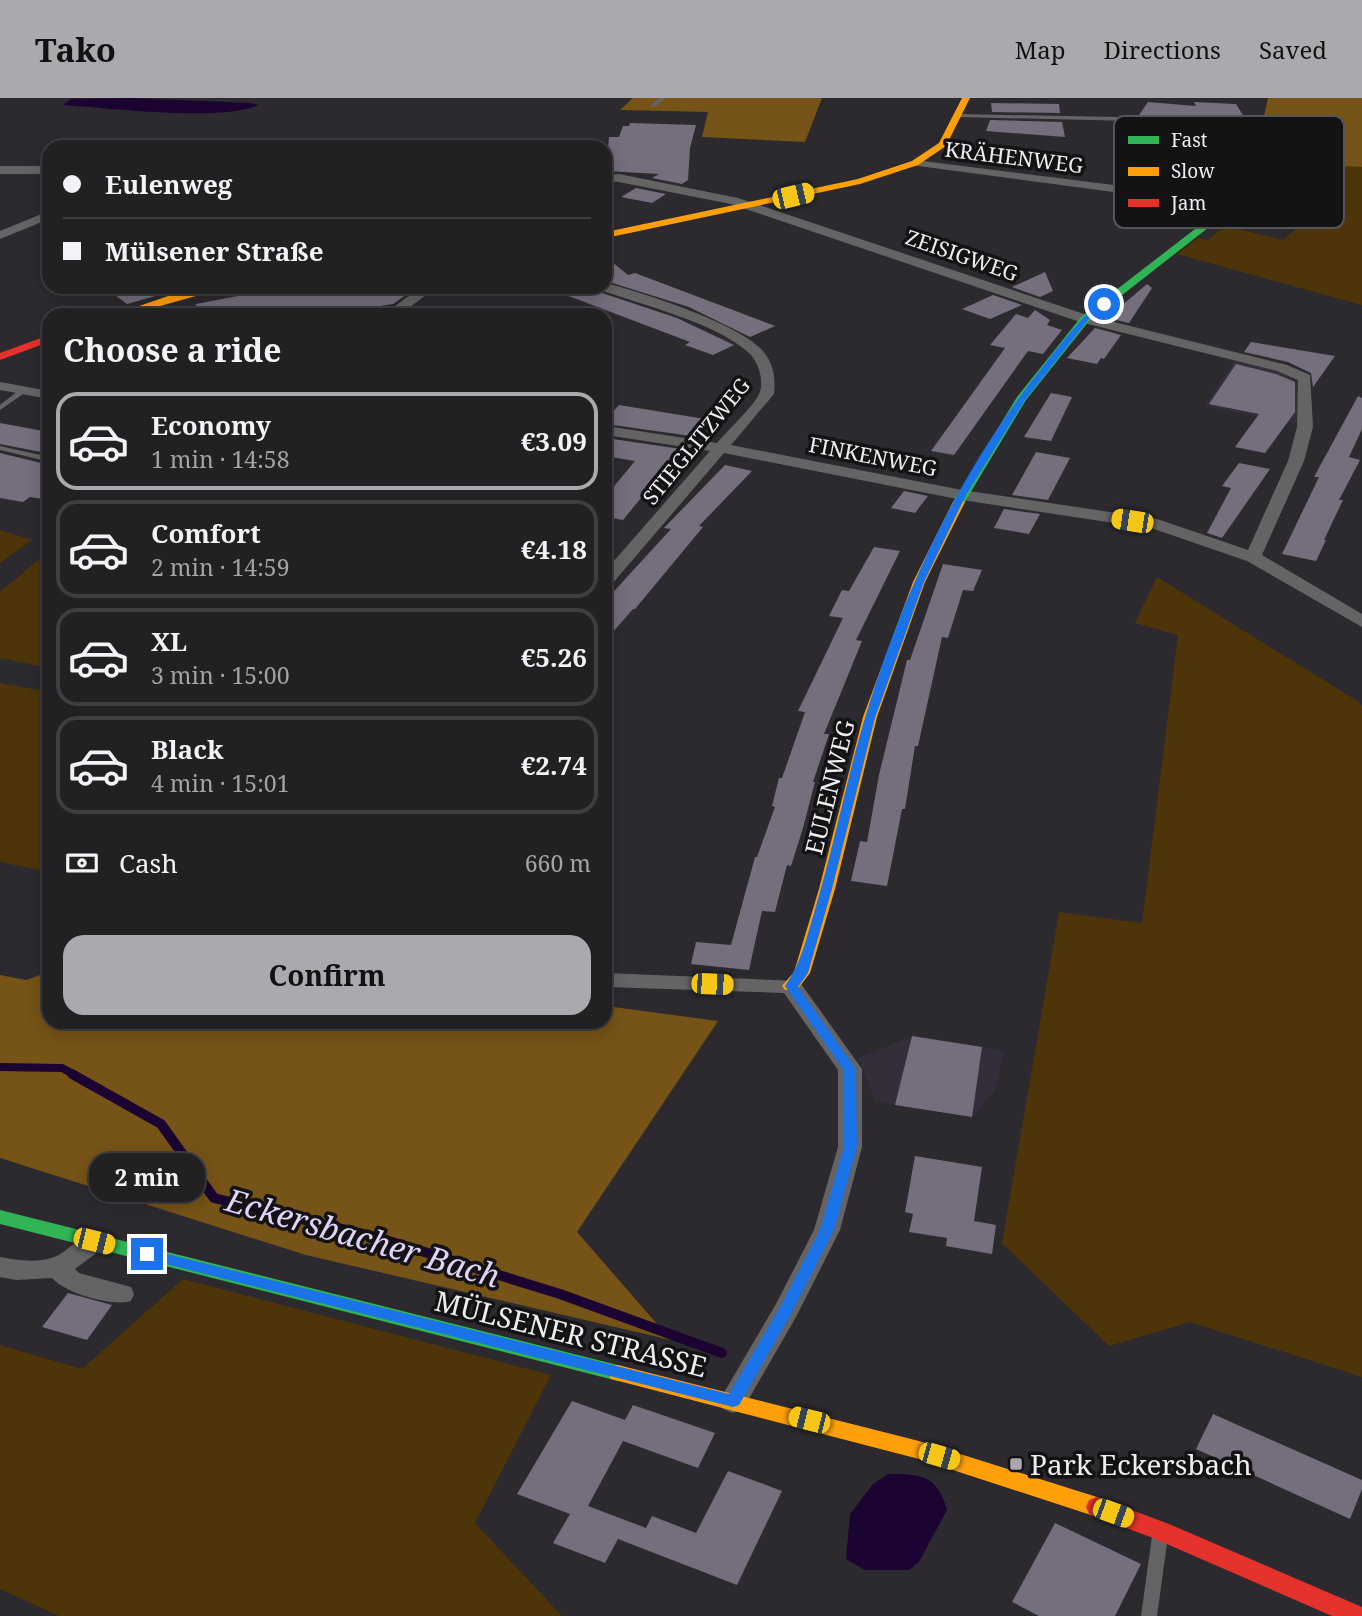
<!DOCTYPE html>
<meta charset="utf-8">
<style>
:root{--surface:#212023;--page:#2d2d30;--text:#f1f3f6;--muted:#a2a3a6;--line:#3e3e41;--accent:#aba9ad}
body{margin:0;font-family:"Noto Serif",serif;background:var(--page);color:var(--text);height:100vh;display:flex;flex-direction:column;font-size:26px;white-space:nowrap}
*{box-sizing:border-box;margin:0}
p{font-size:23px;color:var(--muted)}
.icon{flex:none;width:38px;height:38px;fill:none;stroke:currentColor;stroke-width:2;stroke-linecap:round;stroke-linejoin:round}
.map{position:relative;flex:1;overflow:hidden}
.details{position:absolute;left:42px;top:210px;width:570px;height:721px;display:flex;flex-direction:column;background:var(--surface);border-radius:21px;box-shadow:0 4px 18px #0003,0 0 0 2px var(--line)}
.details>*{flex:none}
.guide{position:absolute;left:42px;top:42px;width:570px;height:154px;border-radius:21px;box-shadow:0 4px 18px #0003,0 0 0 2px var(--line);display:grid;align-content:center;height:154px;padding:0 21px;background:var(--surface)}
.end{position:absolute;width:32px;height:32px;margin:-16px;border:9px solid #1a73e8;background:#fff;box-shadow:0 0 0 4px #fff}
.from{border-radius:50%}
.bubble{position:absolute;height:49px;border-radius:21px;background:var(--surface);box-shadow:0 4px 18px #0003,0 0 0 2px var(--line);font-size:23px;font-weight:700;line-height:49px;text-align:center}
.car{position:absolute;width:21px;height:42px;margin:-21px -10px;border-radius:9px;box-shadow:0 0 5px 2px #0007;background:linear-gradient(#f5c518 24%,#345 0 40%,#f5c518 0 76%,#345 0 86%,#f5c518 0)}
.guide b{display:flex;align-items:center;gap:24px;height:66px;font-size:26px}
.guide b+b{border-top:2px solid var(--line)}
.guide i{width:18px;height:18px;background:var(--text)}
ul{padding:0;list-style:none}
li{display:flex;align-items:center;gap:21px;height:98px;margin:0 14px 10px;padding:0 7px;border:4px solid var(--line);border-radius:21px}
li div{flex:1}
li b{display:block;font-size:26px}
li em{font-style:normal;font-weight:700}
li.selected{border-color:var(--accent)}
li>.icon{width:63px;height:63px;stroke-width:1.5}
h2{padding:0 21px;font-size:32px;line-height:84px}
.pay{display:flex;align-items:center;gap:18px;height:77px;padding:0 21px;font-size:26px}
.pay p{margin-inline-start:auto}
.button{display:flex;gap:14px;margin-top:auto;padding:14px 21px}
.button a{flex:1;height:80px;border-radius:21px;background:var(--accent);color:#111;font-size:28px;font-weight:700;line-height:80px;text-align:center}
header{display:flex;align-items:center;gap:42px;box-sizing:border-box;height:98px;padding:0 35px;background:var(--accent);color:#111}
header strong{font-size:33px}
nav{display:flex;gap:38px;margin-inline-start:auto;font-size:24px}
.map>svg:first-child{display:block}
.built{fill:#332e3a}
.green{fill:#4d3409}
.forest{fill:#765317}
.water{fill:#1c0432}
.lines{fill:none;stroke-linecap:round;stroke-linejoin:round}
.stream-far1{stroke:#1c0432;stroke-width:8}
.stream{stroke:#1c0432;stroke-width:10}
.building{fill:#756e7d}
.lane{fill:#656464;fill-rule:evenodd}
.street{fill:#656464;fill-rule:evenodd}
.fast{fill:#30b455;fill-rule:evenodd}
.slow{fill:#ff9f0a;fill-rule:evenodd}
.jam{fill:#e5322d;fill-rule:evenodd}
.route{fill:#1a73e8}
.poi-dot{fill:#aba9ad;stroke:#131215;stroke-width:2.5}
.labels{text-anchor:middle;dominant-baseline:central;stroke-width:7;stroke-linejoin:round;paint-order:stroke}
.far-street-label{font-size:21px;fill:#efedf1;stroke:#131215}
.street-label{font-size:24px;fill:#efedf1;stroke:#131215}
.near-street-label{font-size:28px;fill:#efedf1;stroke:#131215}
.near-poi-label{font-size:28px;fill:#efedf1;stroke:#131215;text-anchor:start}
.near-water-label{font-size:32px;font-style:italic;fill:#e1d3f7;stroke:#131215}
.key{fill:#131215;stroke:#555457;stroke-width:2}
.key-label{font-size:19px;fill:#efedf1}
</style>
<header>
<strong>Tako</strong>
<nav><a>Map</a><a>Directions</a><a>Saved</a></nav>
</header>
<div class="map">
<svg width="1362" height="1518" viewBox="0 0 1362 1518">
<rect width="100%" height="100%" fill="#2c2a2f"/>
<path class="built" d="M1234,263l49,11 18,8 -3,44 -93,-18z
M912,938l92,15 -9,40 -23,26 -96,-15 -18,-44z"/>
<path class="green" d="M1274,65l88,4v138l-185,-51 21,-16 10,2 17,-14 58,14 29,-24 -71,-5z
M0,432l32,10 -32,23z
M49,453v117l-49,-10v-66z
M1157,479l202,125 3,4v671l-172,-55 -81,24 -107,-103 57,-331 83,11 36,-288 -43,-12z
M0,585l49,9v180l-49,-10z
M183,1181l368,96 -76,148 87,93h-503l-59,-27v-244l82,24z"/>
<path class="forest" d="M633,0h189l-17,44 -103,-5 6,-25 -88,-2z
M1268,0h94v69l-88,-4 -19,-5z
M49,874v50h557v-16l112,15 -141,211 94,108 -365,-85 -306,-97v-183l26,5z"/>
<path class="water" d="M130,0l120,5 9,2c-37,17 -152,3 -196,0l8,-6z
M888,1376c34,0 49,1 59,36l-28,52 -10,8h-44l-19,-11 4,-45 23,-30z"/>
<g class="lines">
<path class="stream-far1" d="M0,969l62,1 13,7"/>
<path class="stream" d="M72,976l89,50 53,74 162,39 184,57 162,59"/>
</g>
<path class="building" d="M1148,4l48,4 -2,-4 42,2 21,34 -132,-4 8,-10 86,2 5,-4 -5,-6 -80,-1z
M991,5l68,1 1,9 -68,-1z
M990,22l72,2 3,15 -79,-6z
M630,25l66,2 -6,23 -2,32 -6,4 -30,-6 7,-4 -53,-3 3,-34h10l4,-11h6z
M636,90l30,6 -14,9 -31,-6z
M606,159l22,18 7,-2 140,53 -25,11 -61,-30 -83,-26z
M1045,174l8,19 -13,6 -28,-10z
M1147,186l5,4 -23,35 -22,-5z
M104,189h45l10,8 -32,9z
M284,189h133l-24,17 -26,4v7h-170l-1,-11z
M551,189h44l4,5 78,26 57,27 -21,10 -28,-10 5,-3 -140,-53z
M993,197l29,10 -32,14 -28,-10z
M1035,212l15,10 -3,5 15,5 -19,24 -15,-3 -74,104 -23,-4 74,-103 -15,-3 26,-31 12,4z
M1095,230l26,7 -17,24 -3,-1 -4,6 -30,-6z
M1251,244l84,14 -22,31 -2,-14 -23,-11 -44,-10z
M1236,266l40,10 19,8v30l-30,41 -30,-6 24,-33 -50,-10z
M1051,295l21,4 -21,44 -27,-4z
M1358,298l4,2v31l-13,28 11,3 -21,40h4l-19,40h2l-10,21 -34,-7 37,-77h-5z
M619,307l86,14 -14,17 -85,-12v-5z
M0,325l49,9v68l-19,-3 -7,5 -23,-4v-45l41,10 7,-4 -2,-6 -46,-9z
M606,340l75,11 -58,71 -17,-3v-21l29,-35 -29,-5z
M1036,354l34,6 -22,42 -36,-5z
M1239,365l31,6 -48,69 -15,-5 24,-45 -9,-2z
M725,367l27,6 -53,55 4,1 -68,82h-2l-27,31v-40l65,-71 -7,-1z
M904,393l24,5 -13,17 -24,-5z
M1004,411l36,5 -11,20 -35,-6z
M874,449l26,4 -44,89 6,1 -38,93h5l-16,48h2l-12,46 -12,38 -4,-1 -12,47 -13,-1 -13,59 -58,-6 5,-22 35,3 24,-88h2l18,-50 -3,-1 7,-28h3l23,-66 -7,-1 45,-93 -14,-2 13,-26 7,1z
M943,466l39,6 -9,21 -10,-1 -15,48 -6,-1 -24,109h-3l-10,63h-3l-15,77 -36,-5 9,-40 7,1 12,-67 28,-115h3z
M912,938l70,11 -10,70 -77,-12z
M915,1058l67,11 -8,54 22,4 -4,29 -46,-8 1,-8 -38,-6 4,-18 -8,-2z
M68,1195l44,12 -25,35 -45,-13z
M572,1303l53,19 8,-15 82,28 -17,35 -75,-27 -35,65 58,22 6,-12 44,17 32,-62 54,20 -45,94 -119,-46 -13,24 -52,-20 17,-29 -53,-20z
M1213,1316l149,66v9l-12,30 -154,-70z
M1055,1425l86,41 -26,52h-76l-27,-14z"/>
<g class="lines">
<path class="lane" d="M659,0h6l-10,9h-4v-2z
M959,16l260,5 3,2 -3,2 -262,-6v-2z
M22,290l7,2 -29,20v-5z
M0,348l45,10 1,2 -4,2 -42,-10z
M1160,1431l5,2 3,5 -11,80h-16l11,-80 3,-5z"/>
<path class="street" d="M915,62l318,40 6,4 -6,4 -322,-43 -2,-2z
M0,68h49v8h-49z
M619,76l119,24 352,118 197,49 23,10 3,52 -9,34 -42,94 100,59v13l-115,-66 -93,-32 -192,-29 -238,-47 -112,131 -6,1v-15l104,-119 -104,-16v-9l111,17c10,-12 37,-37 42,-49 6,-12 -1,-33 -10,-41 -33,-30 -106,-48 -149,-63l-2,-3h8v-4c37,10 129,39 155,66 12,12 15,28 13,45l-43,51 231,45 195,29 91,31 40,-89 9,-34 1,-47 -21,-9 -197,-49 -349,-118 -112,-22 -13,-1v-6z
M49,113v8l-49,20v-8z
M421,189h16l-38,28h-16z
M0,284l49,9v8l-49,-9z
M606,875l193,8 63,88v78l-22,83 -44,87 -53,92 -10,4 -10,-4 -4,-8 57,-97 38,-74 24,-83v-77l-54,-77 -178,-6z
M94,1133l9,3 4,7 -4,7 -28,21 4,4 52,14 3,7 -3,7c-19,6 -66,-8 -79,-23l-36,2 -16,-3v-20c15,3 36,6 51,1 16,-4 27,-22 43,-27z"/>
<path class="fast" d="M1245,80l7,2 -16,26 -147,115 -63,79 -63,105h-8l-2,-3 64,-105 64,-80 149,-115z
M0,1112l618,155 7,2 3,6 -3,6 -7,2 -618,-157z"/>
<path class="slow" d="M962,0h8l-24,48 -28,19 -58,19 -254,54v-6l252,-53 54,-18 27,-18z
M208,189h20l-100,28h-15l61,-21z
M959,400l6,4 -40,80 -48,135 -42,172 -25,84 -13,17h-12l-3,-4 12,-14 25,-83 44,-172 50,-135 40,-80z
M618,1267l301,76 178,56 8,3 3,7 -3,7 -8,3 -178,-58 -308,-80 -3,-6 3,-6z"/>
<path class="jam" d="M49,237v7l-49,18v-7z
M1097,1399l72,27 193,83v9h-30l-179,-78 -64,-24 -3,-7 3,-7z"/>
</g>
<path class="route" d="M1101,204l6,2 -19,16 -63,80 -59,95 -42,87 -49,136 -43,171 -24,84 -10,14 58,82 1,78 -23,83 -43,84 -52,91 -6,2 -591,-149 -2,-4 7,-5 582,145 51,-87 40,-77 24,-83 -1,-78 -58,-83c16,-22 21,-47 29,-73 14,-47 25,-96 37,-144 36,-142 98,-285 190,-400 19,-24 36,-48 60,-67z"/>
<rect class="poi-dot" x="1009" y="1359" width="14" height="14" rx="3.5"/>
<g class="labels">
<g class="far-street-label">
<text transform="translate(1014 59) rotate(7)">KRÄHENWEG</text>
<text transform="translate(962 157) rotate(19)">ZEISIGWEG</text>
<text transform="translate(696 343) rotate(-51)">STIEGLITZWEG</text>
<text transform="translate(873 358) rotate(11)">FINKENWEG</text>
</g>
<g class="street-label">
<text transform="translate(829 689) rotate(-76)">EULENWEG</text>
</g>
<g class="near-street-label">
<text transform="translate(571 1235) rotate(14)">MÜLSENER STRASSE</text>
</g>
<g class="near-poi-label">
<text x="1030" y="1366">Park Eckersbach</text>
</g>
<g class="near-water-label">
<text transform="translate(363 1139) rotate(16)">Eckersbacher Bach</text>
</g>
</g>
<rect x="1114" y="18" width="230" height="112" rx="10" class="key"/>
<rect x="1128" y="38" width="31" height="8" fill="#30b455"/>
<rect x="1128" y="69" width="31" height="9" fill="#ff9f0a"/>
<rect x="1128" y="101" width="31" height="8" fill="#e5322d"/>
<g class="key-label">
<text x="1171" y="49">Fast</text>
<text x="1171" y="80">Slow</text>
<text x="1171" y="112">Jam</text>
</g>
</svg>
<i class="end from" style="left:1104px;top:206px"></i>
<i class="end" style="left:147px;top:1156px"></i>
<div class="bubble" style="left:89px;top:1055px;width:116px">2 min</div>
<i class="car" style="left:793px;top:98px;rotate:77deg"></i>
<i class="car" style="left:1132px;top:423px;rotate:279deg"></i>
<i class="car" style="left:712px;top:886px;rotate:92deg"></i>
<i class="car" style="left:94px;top:1143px;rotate:104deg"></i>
<i class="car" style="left:809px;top:1322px;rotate:284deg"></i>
<i class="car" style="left:939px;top:1358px;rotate:106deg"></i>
<i class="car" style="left:1113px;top:1415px;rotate:110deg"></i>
<div class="guide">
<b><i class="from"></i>Eulenweg</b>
<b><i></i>Mülsener Straße</b>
</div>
<section class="details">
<h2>Choose a ride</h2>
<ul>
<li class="selected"><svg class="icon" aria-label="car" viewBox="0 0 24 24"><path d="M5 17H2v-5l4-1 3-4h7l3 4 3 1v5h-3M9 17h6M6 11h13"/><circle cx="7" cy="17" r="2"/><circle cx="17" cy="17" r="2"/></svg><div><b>Economy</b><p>1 min · 14:58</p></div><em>€3.09</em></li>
<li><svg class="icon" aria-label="car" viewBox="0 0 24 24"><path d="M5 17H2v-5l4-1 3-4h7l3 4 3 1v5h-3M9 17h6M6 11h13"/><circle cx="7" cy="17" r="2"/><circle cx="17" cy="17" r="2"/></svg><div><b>Comfort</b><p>2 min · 14:59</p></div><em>€4.18</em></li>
<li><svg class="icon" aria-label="car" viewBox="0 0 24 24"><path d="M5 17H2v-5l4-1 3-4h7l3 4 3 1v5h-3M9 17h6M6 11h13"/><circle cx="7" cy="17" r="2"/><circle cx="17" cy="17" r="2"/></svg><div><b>XL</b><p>3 min · 15:00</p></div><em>€5.26</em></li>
<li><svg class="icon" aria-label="car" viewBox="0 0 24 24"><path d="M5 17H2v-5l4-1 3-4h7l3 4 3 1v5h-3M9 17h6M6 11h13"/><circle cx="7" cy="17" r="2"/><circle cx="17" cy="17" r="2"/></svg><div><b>Black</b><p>4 min · 15:01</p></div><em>€2.74</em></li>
</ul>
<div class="pay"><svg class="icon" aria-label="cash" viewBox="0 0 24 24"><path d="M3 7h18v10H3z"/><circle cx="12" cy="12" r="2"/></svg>Cash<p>660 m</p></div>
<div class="button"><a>Confirm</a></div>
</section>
</div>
